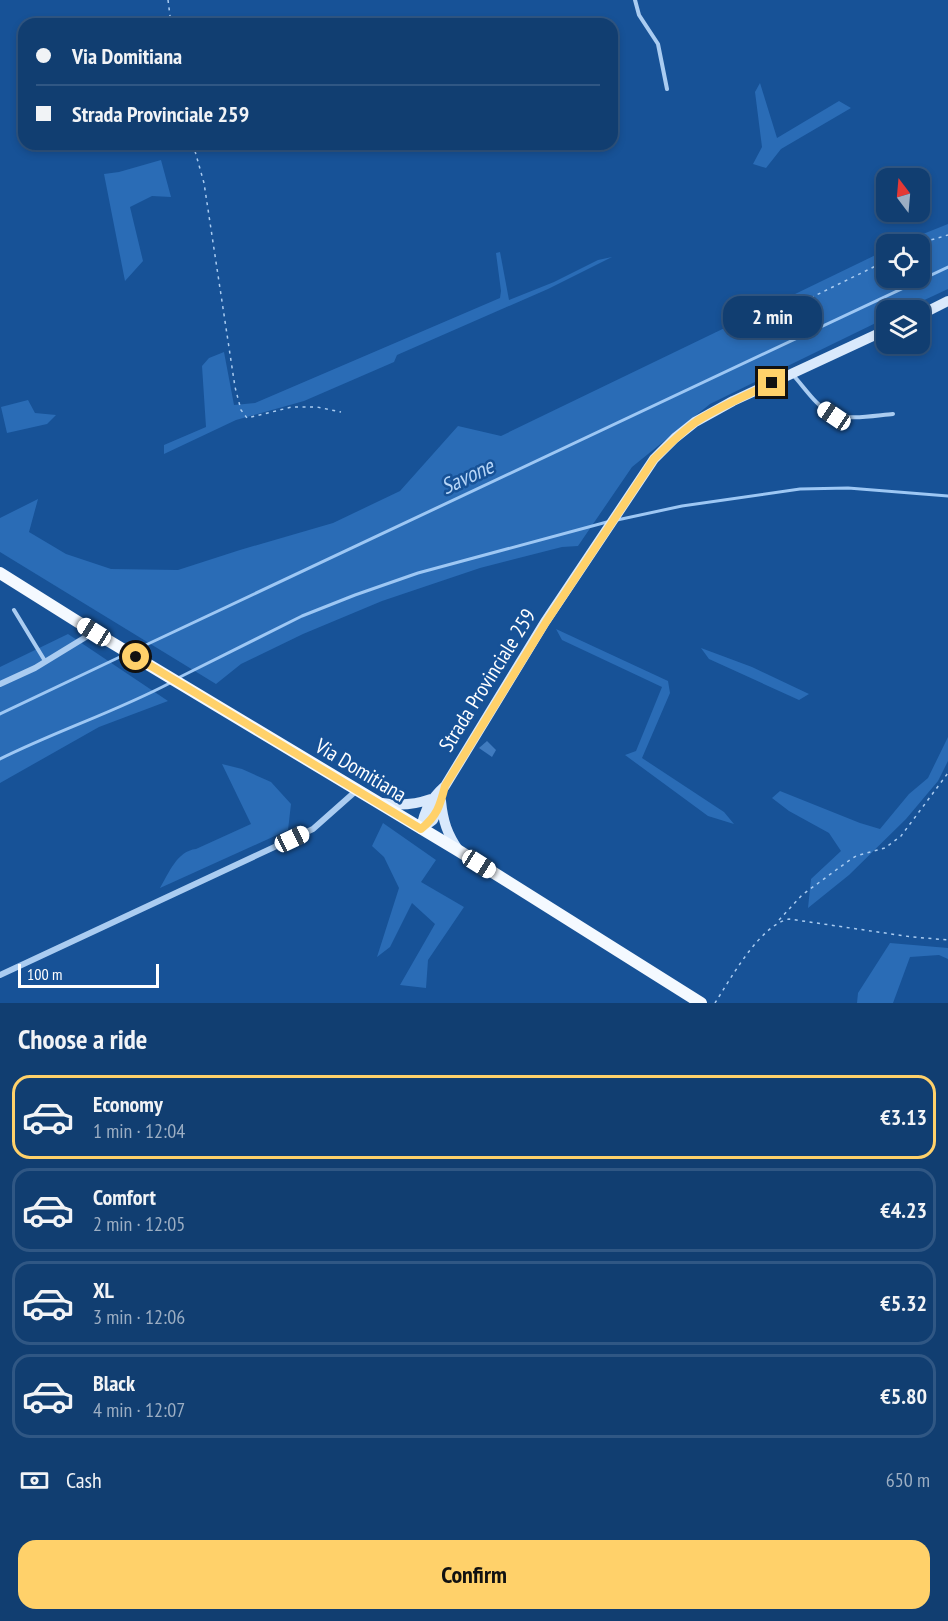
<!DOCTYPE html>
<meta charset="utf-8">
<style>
:root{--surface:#113e71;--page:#1e4979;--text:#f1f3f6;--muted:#9caec3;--line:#305784;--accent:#ffd16a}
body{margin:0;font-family:"PT Sans Narrow",sans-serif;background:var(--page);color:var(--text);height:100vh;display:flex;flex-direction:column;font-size:22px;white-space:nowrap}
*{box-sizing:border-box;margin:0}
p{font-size:20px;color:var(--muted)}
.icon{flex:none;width:33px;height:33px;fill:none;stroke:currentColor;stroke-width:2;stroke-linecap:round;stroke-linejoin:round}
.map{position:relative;height:1003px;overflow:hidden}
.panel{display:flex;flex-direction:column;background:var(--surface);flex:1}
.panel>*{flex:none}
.banner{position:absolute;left:18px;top:18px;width:600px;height:132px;border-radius:18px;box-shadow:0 3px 9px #0003,0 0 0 2px var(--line);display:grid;align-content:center;height:132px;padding:0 18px;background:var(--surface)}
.needle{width:39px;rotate:344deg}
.fabs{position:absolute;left:876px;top:168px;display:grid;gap:12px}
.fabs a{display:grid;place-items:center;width:54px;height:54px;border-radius:12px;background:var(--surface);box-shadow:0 3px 9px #0003,0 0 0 2px var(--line);font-size:30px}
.scale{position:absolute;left:18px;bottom:15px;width:141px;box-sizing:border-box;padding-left:6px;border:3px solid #fff;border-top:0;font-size:16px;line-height:21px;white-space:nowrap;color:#fff;-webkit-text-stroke:4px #175297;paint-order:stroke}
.end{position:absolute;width:27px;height:27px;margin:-14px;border:8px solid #ffd16a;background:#111;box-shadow:0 0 0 3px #111}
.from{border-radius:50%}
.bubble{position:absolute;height:42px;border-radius:18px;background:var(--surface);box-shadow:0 3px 9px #0003,0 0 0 2px var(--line);font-size:20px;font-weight:600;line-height:42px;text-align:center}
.car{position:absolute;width:18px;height:36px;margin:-18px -9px;border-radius:8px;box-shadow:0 0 4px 2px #0007;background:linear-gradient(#fff 24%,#345 0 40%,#fff 0 76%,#345 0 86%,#fff 0)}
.banner b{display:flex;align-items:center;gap:21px;height:57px;font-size:22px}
.banner b+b{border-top:2px solid var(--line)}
.banner i{width:15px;height:15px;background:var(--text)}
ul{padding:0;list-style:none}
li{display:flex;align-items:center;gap:18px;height:84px;margin:0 12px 9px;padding:0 6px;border:3px solid var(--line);border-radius:18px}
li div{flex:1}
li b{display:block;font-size:22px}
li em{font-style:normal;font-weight:600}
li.selected{border-color:var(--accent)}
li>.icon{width:54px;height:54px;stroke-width:1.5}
h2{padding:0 18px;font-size:27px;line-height:72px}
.pay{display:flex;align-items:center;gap:15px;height:66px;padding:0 18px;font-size:22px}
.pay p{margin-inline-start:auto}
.primary-button{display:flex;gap:12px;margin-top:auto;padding:12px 18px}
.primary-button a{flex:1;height:69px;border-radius:18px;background:var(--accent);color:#111;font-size:24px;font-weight:600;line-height:69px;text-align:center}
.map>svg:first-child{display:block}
.green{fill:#2a6cb6}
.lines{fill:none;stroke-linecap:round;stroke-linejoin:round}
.stream{stroke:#9dc7f4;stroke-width:3}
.building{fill:#407bbf}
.path{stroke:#aaccf1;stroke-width:1.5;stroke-dasharray:3 4.5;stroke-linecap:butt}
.lane{stroke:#aaccf1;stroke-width:4}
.street{stroke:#aaccf1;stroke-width:6}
.secondary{stroke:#d9e9fc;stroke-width:10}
.primary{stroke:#f4f9ff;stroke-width:12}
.route{stroke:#ffd16a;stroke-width:8}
.labels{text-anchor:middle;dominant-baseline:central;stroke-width:5;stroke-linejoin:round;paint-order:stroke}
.street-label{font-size:21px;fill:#fff;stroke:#175297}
.water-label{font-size:22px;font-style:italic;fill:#b7d6f8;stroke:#175297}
</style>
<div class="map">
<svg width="948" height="1003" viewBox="0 0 948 1003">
<rect width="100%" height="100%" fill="#175297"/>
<path class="green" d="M760,83l17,55 62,-37 12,7 -70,41 -15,19 -13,-4 9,-17 -7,-55z
M161,160l10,37 -19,-1 -22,11 13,54 -18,20 -21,-107 15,-2z
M948,224v65l-45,21h-17v8l-176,86 -78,63 -54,79 -16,1 -82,21 -98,33 -79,33 -62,30 -25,20 -216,-132v-34l38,-19 -9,33 37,22 45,15 67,1 62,-20 93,-27 67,-32 58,-65 43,10 385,-186v28h34v-34h-22z
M500,252l9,48 45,-18 44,-22 14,-3 -64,32 -151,66 -3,7 -90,39 -68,19 -72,34v-9l42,-18 -4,-61 7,-8 15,-6 10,53 21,-2 245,-105 1,-7 -5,-38z
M28,400l7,13 21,2 -9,9 -40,9 -6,-26z
M556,629l112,52 2,12 -28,65 82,54 10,12 -26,-8 -83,-61 11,-4 26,-64 -100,-47z
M68,634l100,67 -69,26 -99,56v-116z
M701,648l51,19 57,27 -10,6 -90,-41z
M948,737v24l-10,20 -32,38 -57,56 -41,33 3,-29 30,-28 -12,-18 -40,-22 -17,-13 8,-7 80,32 20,6 29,-35 19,-16z
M222,764l20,5 29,13 20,22 -3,26 -128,58c9,-15 17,-37 36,-39l55,-25z
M383,823l53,37 -15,22 43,25 -36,53 -2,28 -26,-3 35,-61 -23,-21 -22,44 -13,10 22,-69 -15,-31 -12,-11z
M890,943l58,5v11l-9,-4 -29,2 -17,46h-36l1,-10z"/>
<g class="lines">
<path class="stream" d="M617,520l65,-14 118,-17 48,-1 100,8
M133,651l815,-384
M178,678l124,-62 53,-21 63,-22 189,-51
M0,714l124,-59
M0,759c56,-28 115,-47 170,-76"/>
</g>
<path class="building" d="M487,741l9,9 -4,7 -13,-9z"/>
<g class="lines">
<path class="path" d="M168,0l3,24
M193,144l11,39 31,204 6,23 6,8 45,-11h25l24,5
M917,244l31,-9
M757,324l129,-63
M779,920l23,-25 45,-33 9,-6 29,-8 16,-12 47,-63
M715,1003c16,-25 45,-78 74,-84l123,18 36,3"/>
<path class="lane" d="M635,0l4,15 19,29 9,45
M793,375c12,13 23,31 39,39 14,7 46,1 61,0
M14,610l31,51"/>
<path class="street" d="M0,684l35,-16 59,-36
M0,975l313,-146 44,-39"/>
<path class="secondary" d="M920,315l28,-14
M441,801c2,20 6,33 18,50
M382,803c18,3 32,2 49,-4
M421,829c3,-19 10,-30 24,-43l100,-164 109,-163 21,-21 20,-16 38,-21 153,-71
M421,829l12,-9 7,-16"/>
<path class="primary" d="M0,573l94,59 365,219 242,152"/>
</g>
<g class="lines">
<path class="route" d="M136,657l285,172c16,-13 19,-23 24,-43l101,-164 108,-163c14,-13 27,-27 43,-38 24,-15 50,-26 75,-38"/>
</g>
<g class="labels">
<g class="street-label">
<text transform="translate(487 680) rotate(-58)">Strada Provinciale 259</text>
<text transform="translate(361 770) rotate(31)">Via Domitiana</text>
</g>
<g class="water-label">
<text transform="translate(467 476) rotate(-25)">Savone</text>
</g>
</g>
</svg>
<div class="fabs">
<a><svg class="needle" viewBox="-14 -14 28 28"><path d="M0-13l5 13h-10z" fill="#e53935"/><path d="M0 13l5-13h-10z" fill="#9caec3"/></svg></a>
<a><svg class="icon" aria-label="locate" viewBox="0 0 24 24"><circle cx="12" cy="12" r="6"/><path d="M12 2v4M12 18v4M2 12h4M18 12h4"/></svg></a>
<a><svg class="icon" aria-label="layers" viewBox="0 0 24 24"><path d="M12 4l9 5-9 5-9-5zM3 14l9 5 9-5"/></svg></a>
</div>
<div class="scale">100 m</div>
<i class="end from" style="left:136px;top:657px"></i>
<i class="end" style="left:772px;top:383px"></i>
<div class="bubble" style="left:723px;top:296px;width:99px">2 min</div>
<i class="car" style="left:834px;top:416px;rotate:304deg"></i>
<i class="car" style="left:94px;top:632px;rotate:302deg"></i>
<i class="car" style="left:292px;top:839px;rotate:65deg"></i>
<i class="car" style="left:479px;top:864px;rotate:122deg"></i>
<div class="banner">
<b><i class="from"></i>Via Domitiana</b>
<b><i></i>Strada Provinciale 259</b>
</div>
</div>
<section class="panel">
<h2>Choose a ride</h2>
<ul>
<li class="selected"><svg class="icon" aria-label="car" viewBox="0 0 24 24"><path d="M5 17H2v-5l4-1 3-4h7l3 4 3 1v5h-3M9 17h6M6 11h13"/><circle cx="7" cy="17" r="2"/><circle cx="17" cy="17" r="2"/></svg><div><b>Economy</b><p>1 min · 12:04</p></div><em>€3.13</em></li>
<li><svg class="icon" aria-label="car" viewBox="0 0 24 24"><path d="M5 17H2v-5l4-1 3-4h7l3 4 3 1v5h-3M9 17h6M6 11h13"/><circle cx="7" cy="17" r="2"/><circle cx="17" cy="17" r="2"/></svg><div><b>Comfort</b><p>2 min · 12:05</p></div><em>€4.23</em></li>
<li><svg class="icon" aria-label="car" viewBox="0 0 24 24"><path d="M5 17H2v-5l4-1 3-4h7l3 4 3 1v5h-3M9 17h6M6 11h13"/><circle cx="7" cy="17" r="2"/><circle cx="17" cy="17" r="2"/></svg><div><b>XL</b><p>3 min · 12:06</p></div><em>€5.32</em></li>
<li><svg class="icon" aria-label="car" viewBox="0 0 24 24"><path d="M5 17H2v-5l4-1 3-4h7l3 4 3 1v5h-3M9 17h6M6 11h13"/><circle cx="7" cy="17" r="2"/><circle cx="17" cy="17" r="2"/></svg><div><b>Black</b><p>4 min · 12:07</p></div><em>€5.80</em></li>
</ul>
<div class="pay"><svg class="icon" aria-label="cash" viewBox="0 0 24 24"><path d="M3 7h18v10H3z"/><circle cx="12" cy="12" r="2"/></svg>Cash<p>650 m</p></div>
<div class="primary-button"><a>Confirm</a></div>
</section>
